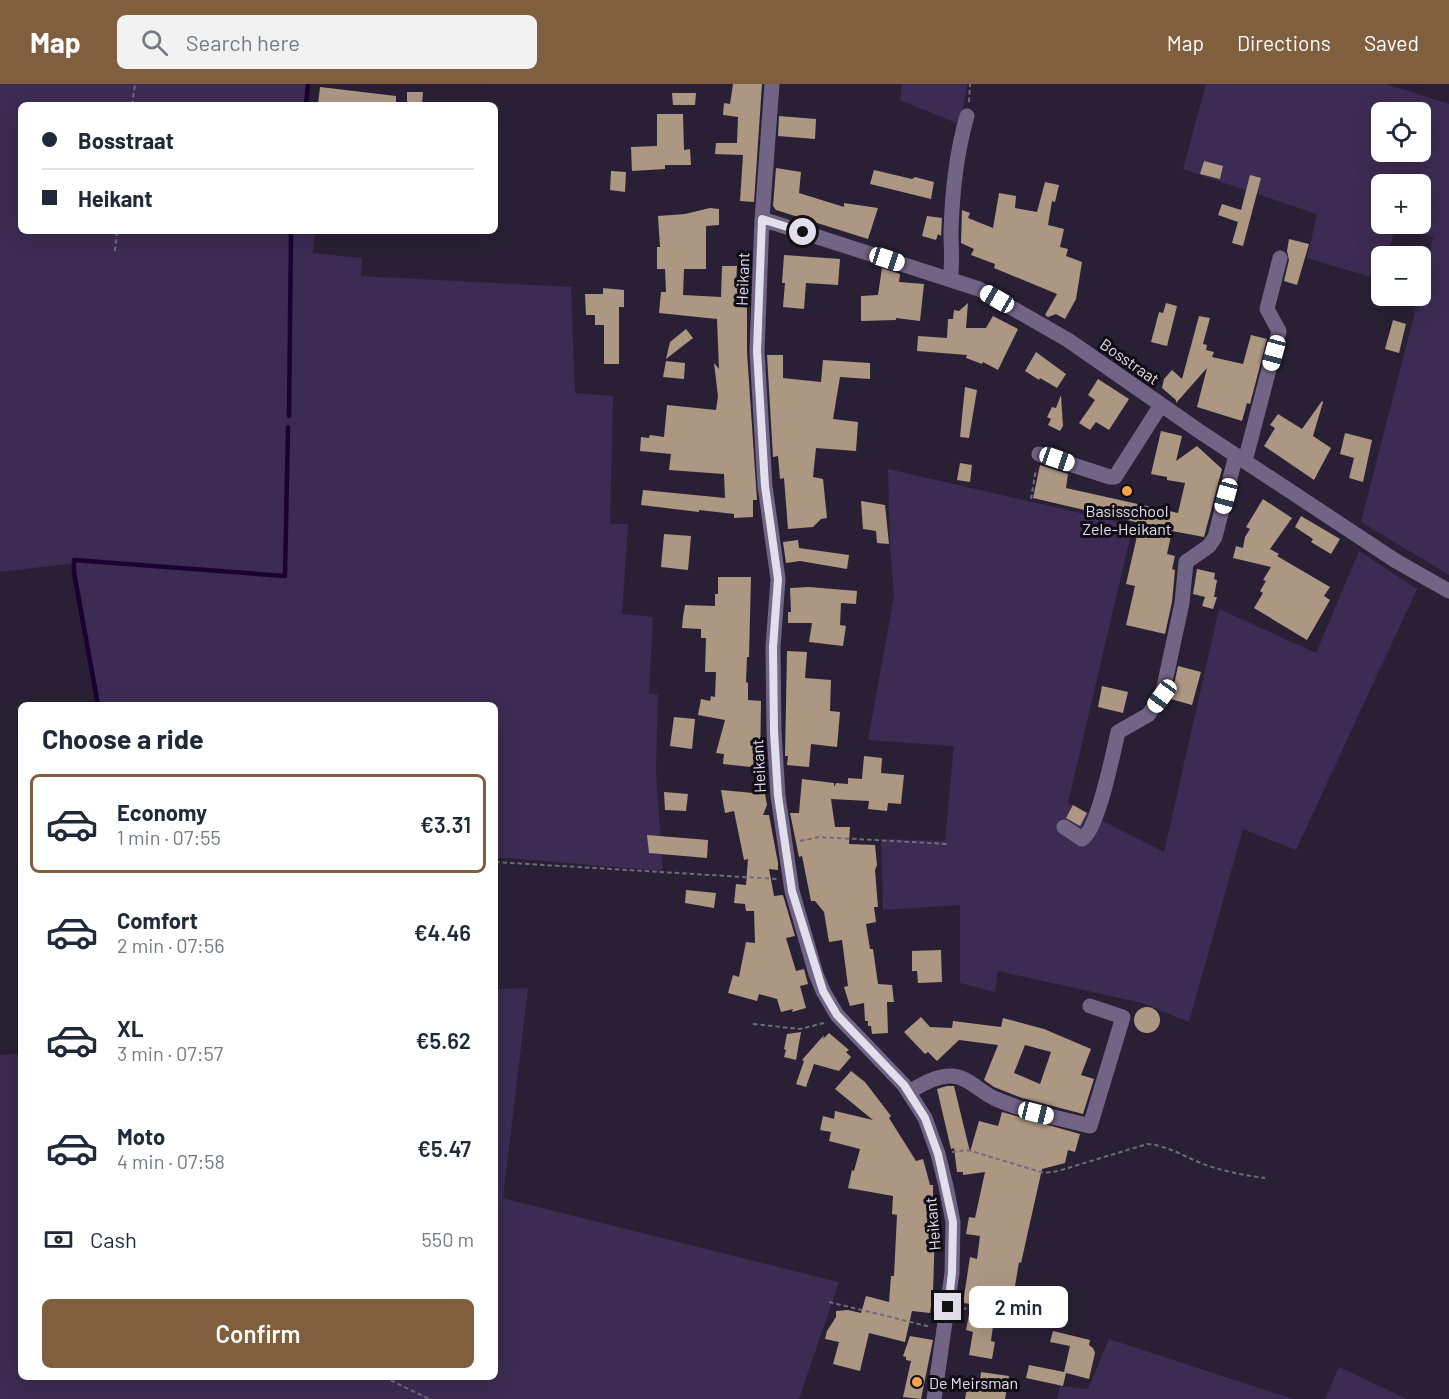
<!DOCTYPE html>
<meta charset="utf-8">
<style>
:root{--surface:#fff;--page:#f2f2f3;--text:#1f2937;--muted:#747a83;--line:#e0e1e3;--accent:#805f3e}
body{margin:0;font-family:Barlow,sans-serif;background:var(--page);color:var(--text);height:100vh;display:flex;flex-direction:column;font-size:22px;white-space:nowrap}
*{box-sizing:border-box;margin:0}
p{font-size:20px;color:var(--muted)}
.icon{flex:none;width:33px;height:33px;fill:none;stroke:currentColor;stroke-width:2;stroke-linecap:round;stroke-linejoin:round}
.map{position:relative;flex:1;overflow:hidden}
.drawer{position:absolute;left:18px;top:618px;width:480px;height:678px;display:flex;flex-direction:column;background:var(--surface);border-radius:9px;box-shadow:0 6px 24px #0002}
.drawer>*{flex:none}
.guide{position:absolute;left:18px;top:18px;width:480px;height:132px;border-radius:9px;box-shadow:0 6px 24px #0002;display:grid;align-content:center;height:132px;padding:0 24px;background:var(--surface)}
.controls{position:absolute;left:1371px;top:18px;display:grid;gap:12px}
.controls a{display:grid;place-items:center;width:60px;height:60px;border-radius:9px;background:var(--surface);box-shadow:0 6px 24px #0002;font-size:30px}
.end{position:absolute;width:27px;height:27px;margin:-14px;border:8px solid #e3deec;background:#111;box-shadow:0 0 0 3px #111}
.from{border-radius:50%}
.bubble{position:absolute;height:42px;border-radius:9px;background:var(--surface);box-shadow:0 6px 24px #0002;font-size:20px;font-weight:600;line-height:42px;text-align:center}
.car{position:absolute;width:18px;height:36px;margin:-18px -9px;border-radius:8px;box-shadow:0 0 4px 2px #0007;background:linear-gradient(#fff 24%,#345 0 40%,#fff 0 76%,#345 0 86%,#fff 0)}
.guide b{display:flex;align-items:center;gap:21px;height:57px;font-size:22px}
.guide b+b{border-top:2px solid var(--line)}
.guide i{width:15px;height:15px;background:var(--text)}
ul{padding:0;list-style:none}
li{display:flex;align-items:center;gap:18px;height:99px;margin:0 12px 9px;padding:0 12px;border:3px solid transparent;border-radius:9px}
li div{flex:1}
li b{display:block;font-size:22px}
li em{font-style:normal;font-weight:600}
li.current{border-color:var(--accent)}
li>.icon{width:54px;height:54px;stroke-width:1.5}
h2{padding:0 24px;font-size:27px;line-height:72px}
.pay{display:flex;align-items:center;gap:15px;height:66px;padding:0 24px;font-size:22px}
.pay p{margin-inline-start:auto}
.primary-button{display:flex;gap:12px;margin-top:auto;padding:12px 24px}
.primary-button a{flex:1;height:69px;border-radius:9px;background:var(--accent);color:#fff;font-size:24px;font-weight:600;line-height:69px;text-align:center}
header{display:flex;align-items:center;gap:36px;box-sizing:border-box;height:84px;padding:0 30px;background:var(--accent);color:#fff}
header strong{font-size:28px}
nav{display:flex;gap:33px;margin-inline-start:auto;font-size:21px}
.search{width:420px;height:54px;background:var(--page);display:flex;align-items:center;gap:15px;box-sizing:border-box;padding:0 21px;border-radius:9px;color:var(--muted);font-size:22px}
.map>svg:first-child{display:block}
.green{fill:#3c2b53;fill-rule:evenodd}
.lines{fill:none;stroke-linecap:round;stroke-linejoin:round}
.stream{stroke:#1b0032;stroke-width:4.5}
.building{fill:#ac9782;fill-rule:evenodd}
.path{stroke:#716a7c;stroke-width:2;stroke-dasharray:4.5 3;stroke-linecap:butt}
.minor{stroke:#726485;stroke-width:15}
.route{stroke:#e3deec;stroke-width:8}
.poi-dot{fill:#f6a246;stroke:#100c15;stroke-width:2}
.labels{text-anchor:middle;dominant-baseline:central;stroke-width:6;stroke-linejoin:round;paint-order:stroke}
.street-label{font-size:16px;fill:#e3deec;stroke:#100c15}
.poi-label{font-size:16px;fill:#e3deec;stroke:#100c15}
</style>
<header>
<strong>Map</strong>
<div class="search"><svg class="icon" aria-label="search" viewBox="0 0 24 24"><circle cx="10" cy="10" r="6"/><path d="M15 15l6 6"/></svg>Search here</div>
<nav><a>Map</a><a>Directions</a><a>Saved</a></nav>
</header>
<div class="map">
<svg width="1449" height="1315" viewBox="0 0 1449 1315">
<rect width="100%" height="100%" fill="#292035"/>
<path class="green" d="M0,0h306l-1,21h-284v126h294l-2,22 49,5 -1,18 210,11 4,106 38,3 -3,128h18l-6,90 31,3 -4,76 9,2 -2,78 7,98 -168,-14v-152h-395l-25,-142 -75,9z
M902,0h65l-6,41 -61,-25z
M1206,0h180l63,20v471l-88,-53 58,-226h1l1,-8 12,-51 -37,-11 -9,30h-5l-1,24 -74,-22 10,-44 -134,-45zM1382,28h38v40h-38zM1382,100h38v40h-38z
M888,385l245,56 -65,278 96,49 55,-243 97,44 43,-102 58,38 -121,261 -53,-21 -54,193 -47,-19 -144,-32 -3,21 -35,-9v-78l-77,5 -2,-71 64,2 9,-95 -86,-6 26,-144 -4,-50z
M528,904l-25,210 336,84 -40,117h-799v-344l21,-1v323h474v-388z
M1109,1255l184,60h-236l3,-13 28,3z
M1339,1283l68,32h-82z"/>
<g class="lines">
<path class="stream" d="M306,21l2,-21
M289,332l2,-185
M98,621l-24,-132v-13l211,16 3,-149"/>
</g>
<path class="building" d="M733,0h29l-8,118 -14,-1 3,-46 -28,-1 1,-11h21l1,-26 -15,-2 1,-12 6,1z
M320,3l76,9v9l-78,-1z
M407,8h16l-1,13h-15z
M672,9h24l-1,12h-22z
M657,30h26l1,36 6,-1 1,16h-26v4l-33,2 -1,-24 26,-1z
M779,32l37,3 -1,20 -37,-3z
M1204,77l19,5 -3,13 -20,-5z
M776,84l25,4 -2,21 45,14v-4l34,5 -10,31 -92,-29 -3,-4z
M874,86l38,9 3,-2 19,5 -3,17 -61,-15z
M611,87l15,1 -1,20 -15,-2z
M1250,91l11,3 -18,68 -11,-3 6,-21 -20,-7 4,-11 19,6z
M1045,98l14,3 -4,17 -3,-1 -4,24 16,4 -4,18 8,2 -2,7 16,6 -6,37 -11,20 -9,-5 -8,3 -3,-2 12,-21 -63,-26 1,-4 -24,-9 3,-6 -13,-6 1,-33 8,3 -2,5 25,10 6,-35 17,3 -1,12 22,4z
M710,124l9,1v16l-13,1v43h-22l-1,26 38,2 1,-31h15l-1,19h11v67l10,148h-4v17l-19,1v-4l-35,-4v2l-58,-7 2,-15 82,8 -1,-24 -55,-4 2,-16 -31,-3 1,-14 8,1 1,-3 14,2 3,-32 49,5 2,-14 -4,-33 5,6 -2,-50 -58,-6 2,-21h5l-1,-23h-8v-22h3l-2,-31 27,-2z
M927,132l15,2 -1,18 -3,-2 -2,6 -14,-4z
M1289,155l20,5 -12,41 -13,-4 5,-21 -2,-9z
M784,171l56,4 -2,26 -32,-2 -2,26 -21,-2 2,-24h-3z
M882,184l18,6 -1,8 25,2 -4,37 -24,-3v2l-35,1v-25l17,-1z
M603,204l21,2v17h-5v57h-15v-39h-9v-10h-9l-1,-21h18z
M968,219l-2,25h20l7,-12 25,13 -20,41 -15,-8 -1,2 -16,-6 1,-3 -50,-4 1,-15 29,2 1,-19h5l1,-9 5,1z
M1166,219l11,3 -10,40 -16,-4 8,-30 4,1z
M1199,232l11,2 -7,26 4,1 -1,5 8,2 -2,5 31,7 8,-29 16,4 -17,65 -3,-1 -5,18 -45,-14 10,-39 -31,35v-3l-14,-12 2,-9 8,-9 10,9z
M1393,236l13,4 -7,29 -14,-4z
M686,245l7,9 -27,21 4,-17z
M1036,268l30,22 -9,14 -17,-10 -1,2 -14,-9z
M767,271h16v23l38,4 2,-22 47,3v16l-30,-2 -7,42 25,3 -2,29 -40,-3 -3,29 10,2 4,39 -6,1 -8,8 -25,2 -4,-51 -4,1 -2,-23 -5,1z
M666,277l19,2 -1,16 -21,-2z
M1098,295l31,20 -20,31 -13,-8 -6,8 -11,-7 16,-23 -7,-5z
M965,303l12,3 -8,48 -9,-1z
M1061,311l2,31 -3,5 -12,-6 3,-6 -4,-2 5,-10 4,1z
M1322,317l1,1 -10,34 18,12 -17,32 -50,-34 11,-18 -5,-3 8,-11 24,15z
M1161,347l21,5 -6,25 21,-15 25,23 -18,68 -32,-6 -5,23 8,2 -3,13 3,1 -3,32 -7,32 -39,-9 9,-39 -9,-2 14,-61 -107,-25 7,-33 28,9 -2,14 112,25 7,-30 -18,-3v-3l-16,-3z
M1345,349l27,7 -9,42 -14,-4 5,-20 -14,-4z
M960,379l12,2 -2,17 -13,-2z
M1263,415l29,19 -22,31 9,5 -2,2 53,31 -6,9 6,4 -23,40 -53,-32 9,-15 -3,-2 6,-10 -3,-1 8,-13 -38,-9 3,-12 7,2 2,-11 5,-8 -4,-2z
M861,417l24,4 4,39 -12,-1 -1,-12 -13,-2z
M1301,432l39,23 -9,15 -20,-12 2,-3 -18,-12z
M664,450l27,2 -3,34 -27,-3z
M798,456l1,8 50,7 -2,14 -47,-8 -14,2 -3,-21z
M1197,485l18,4 -1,6 3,1 -3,17h3l-4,12 -11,-3 3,-9 -12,-3z
M718,493h33l-2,80h-2l-1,25 2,1v17l13,1 -1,67 -37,-4 1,-10 -8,-1 9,-33 -27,-5 3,-16 9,2 1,-5 4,1 1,-25h-11l1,-34h-5v-9l-19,-1 1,-11 2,-12 30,1v-12h3z
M809,503l48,4 -1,13 -15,-1 -1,22 6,1 -3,20 -34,-4 3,-19h-24v-11h3l-1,-24z
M787,567l20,1 -2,26 26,2 -1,31 10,1 -3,35 -26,-3 -2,23 -22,-2 1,-9h-3z
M1178,582l23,6 -9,33 -21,-6z
M1102,602l26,6 -5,21 -25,-6z
M674,633l21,2 -3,30 -22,-3z
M864,672l18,2 -1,15 23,2 -3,29 -13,-1 -1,8 -19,-2 1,-8 -38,-2 4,28h15l-1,17 26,1 2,20 -2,5 3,37h-4l2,15 -10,2 4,25h3l5,35 14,1 2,17h-7l1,31 -16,1 -1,-8h-3v-5h-3l-1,-18 -14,3 -2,-6 -4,-13 4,-1 -6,-46 -13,2 -5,-30 -9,-11h-4l-9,-45 -3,1 -9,-44h9l3,-34 32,4v4l2,-4 12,1v-6l14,1z
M721,706l44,4 2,11 -4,10h6l9,48v7l-9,-1 5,27 9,-1 12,41 -9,2 10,33 8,-2 4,15 -8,2 6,22 -14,4 1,-3 -12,3 -4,-13 -18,-5 -2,7 -29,-8 5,-18 6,2 7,-35 9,1 -1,-32h-8l-1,-7 -11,-1 2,-19 10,1 2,-26 -4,1 -10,-49 -9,2z
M664,708l24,2 -2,17 -21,-1z
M1073,721l14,8 -7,13 -14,-8z
M647,751l61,5 -1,18 -58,-5z
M686,806l30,3 -2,15 -29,-5z
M941,866l1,32 -24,1 -1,-12h-5v-20z
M1134 936a13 13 0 1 1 26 0a13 13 0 1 1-26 0Z
M921,933l9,10 22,1 1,-7 48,6 2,-9 41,11 47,20 -10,26 13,4 -11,35 -61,-16 -28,-11 -10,-7 14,-35 -39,-5 -22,21 -9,-9 -3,2 -21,-22zM1025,961l26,7 -11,32 -26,-11z
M801,948l-5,28 -12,-3 2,-7 -2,-1 3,-15z
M829,949l20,17 -3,2 5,5 -12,14 -25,-7 -8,23 -10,-3 8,-23 -2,-1 22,-25 -1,4z
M851,987l14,11 26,34 -2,2 27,43 7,-2 7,26h3v43h2l-2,64 -3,21 -18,-2 -7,31 -36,-9 -9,38 -27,-7 6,-22 -14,-3 2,-8 9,-14v-6l12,-1 13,3 5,-17 23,6 2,-26h3l3,-61 -5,-1 1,-18 -45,-8 4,-18 2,1 6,-22 -31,-8 2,-9 -11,-2 3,-14 11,3 1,-8 38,9 -38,-31z
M947,1002h7l16,66 9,-31 19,5 4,-14 78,22 -5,18 -7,-2 -3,13 -23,6 -21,94 -2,-1 -6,36 -18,-3 -5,30 3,1 -2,15 4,1 -3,17 -23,-4 4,-23 -7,-2 5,-26 -8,-1 7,-46 7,2 3,-23 -14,-2 3,-17 6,1 10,-46 -22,3v-3h-6l-3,-24 -3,1 -14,-60z
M1053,1247l37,9 -1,5 4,3 2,5 -6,26 -23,-6 -3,13 -37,-8 3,-13 35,7 6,-26 -20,-4z
M910,1252l23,4 -12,59 -18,-2 8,-36 -5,-1v-3l-3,-1z
M981,1288l28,4 -4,23h-40l4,-21 11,2z"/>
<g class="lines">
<path class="path" d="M969,18l1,-18
M132,21l3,-21
M115,167l2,-20
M1031,415l5,-30
M800,757l19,-4 128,7
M495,778l282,17
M753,940l47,5 24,-6
M952,1068l16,-2 76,23 14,-2 89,-27c19,1 36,12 54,19 20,8 42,12 64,15
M829,1218l102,25
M962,1224l69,11
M384,1293l45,22"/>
<path class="minor" d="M772,0l-10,135 -5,132 8,135 13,93 -5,68 1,85 4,64 14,95 24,83 7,17 14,24 67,70 21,33 13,36 8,32 7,36 -1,51 -18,126
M762,135l217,70 89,51 131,91 197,130 53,30
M950,195c3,-16 1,-30 1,-46 1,-40 5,-79 16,-117
M1039,370l71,23h5l46,-72
M1245,377l34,-130 -12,-22 13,-51
M1064,743l18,12c16,-9 31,-86 36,-107l30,-17 14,-19 20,-93 4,-41 23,-16 6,-9 21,-82
M909,1008c12,-7 28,-17 43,-16 17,1 29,17 44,23 30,13 63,19 94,27l33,-109 -33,-11"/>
</g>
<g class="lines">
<path class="route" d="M803,148l-41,-13 -5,132 8,135 13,93 -5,68 1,85 4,64 14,95 31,100 14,24 67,70 21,33 13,36 15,68 -1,51 -4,34"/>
</g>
<g class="poi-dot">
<circle cx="1127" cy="407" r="6"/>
<circle cx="917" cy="1298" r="6"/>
</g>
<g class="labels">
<g class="street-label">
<text transform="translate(742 195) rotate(-88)">Heikant</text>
<text transform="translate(1130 277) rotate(35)">Bosstraat</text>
<text transform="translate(758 682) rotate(-93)">Heikant</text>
<text transform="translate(932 1140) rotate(-95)">Heikant</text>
</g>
<g class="poi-label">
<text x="1127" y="426">Basisschool<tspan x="1127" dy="18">Zele-Heikant</tspan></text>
<text x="929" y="1298" text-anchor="start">De Meirsman</text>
</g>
</g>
</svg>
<div class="controls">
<a><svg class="icon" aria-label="locate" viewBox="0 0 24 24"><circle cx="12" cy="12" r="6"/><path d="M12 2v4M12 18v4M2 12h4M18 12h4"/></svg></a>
<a>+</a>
<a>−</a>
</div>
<i class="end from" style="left:803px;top:148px"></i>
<i class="end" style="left:948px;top:1223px"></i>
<div class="bubble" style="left:969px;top:1202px;width:99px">2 min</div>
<i class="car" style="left:887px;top:175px;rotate:108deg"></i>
<i class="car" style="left:997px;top:215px;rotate:300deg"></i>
<i class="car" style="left:1274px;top:269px;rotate:195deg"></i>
<i class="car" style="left:1057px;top:375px;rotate:109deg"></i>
<i class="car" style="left:1226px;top:412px;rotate:195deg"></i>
<i class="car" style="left:1162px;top:612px;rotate:216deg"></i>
<i class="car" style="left:1036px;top:1029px;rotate:104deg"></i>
<div class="guide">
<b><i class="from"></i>Bosstraat</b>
<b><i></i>Heikant</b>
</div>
<section class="drawer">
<h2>Choose a ride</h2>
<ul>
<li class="current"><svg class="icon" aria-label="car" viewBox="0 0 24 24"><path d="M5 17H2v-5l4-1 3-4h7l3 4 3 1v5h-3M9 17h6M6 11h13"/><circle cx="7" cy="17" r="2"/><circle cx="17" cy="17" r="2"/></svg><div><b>Economy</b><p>1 min · 07:55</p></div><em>€3.31</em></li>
<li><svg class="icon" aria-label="car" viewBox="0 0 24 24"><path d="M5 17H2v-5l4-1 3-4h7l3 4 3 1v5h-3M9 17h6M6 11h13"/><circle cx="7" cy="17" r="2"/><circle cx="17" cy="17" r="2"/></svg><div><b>Comfort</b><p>2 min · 07:56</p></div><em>€4.46</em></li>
<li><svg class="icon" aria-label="car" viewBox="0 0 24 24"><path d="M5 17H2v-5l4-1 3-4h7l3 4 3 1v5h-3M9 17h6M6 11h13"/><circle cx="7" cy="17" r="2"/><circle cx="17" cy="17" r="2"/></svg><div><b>XL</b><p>3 min · 07:57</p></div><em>€5.62</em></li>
<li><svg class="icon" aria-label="car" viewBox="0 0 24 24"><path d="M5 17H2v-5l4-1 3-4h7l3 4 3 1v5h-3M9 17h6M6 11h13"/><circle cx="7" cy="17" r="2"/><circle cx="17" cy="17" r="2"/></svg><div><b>Moto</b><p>4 min · 07:58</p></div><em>€5.47</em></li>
</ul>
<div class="pay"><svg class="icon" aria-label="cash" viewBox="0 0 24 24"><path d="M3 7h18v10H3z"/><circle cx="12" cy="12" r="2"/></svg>Cash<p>550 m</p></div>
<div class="primary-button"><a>Confirm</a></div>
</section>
</div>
